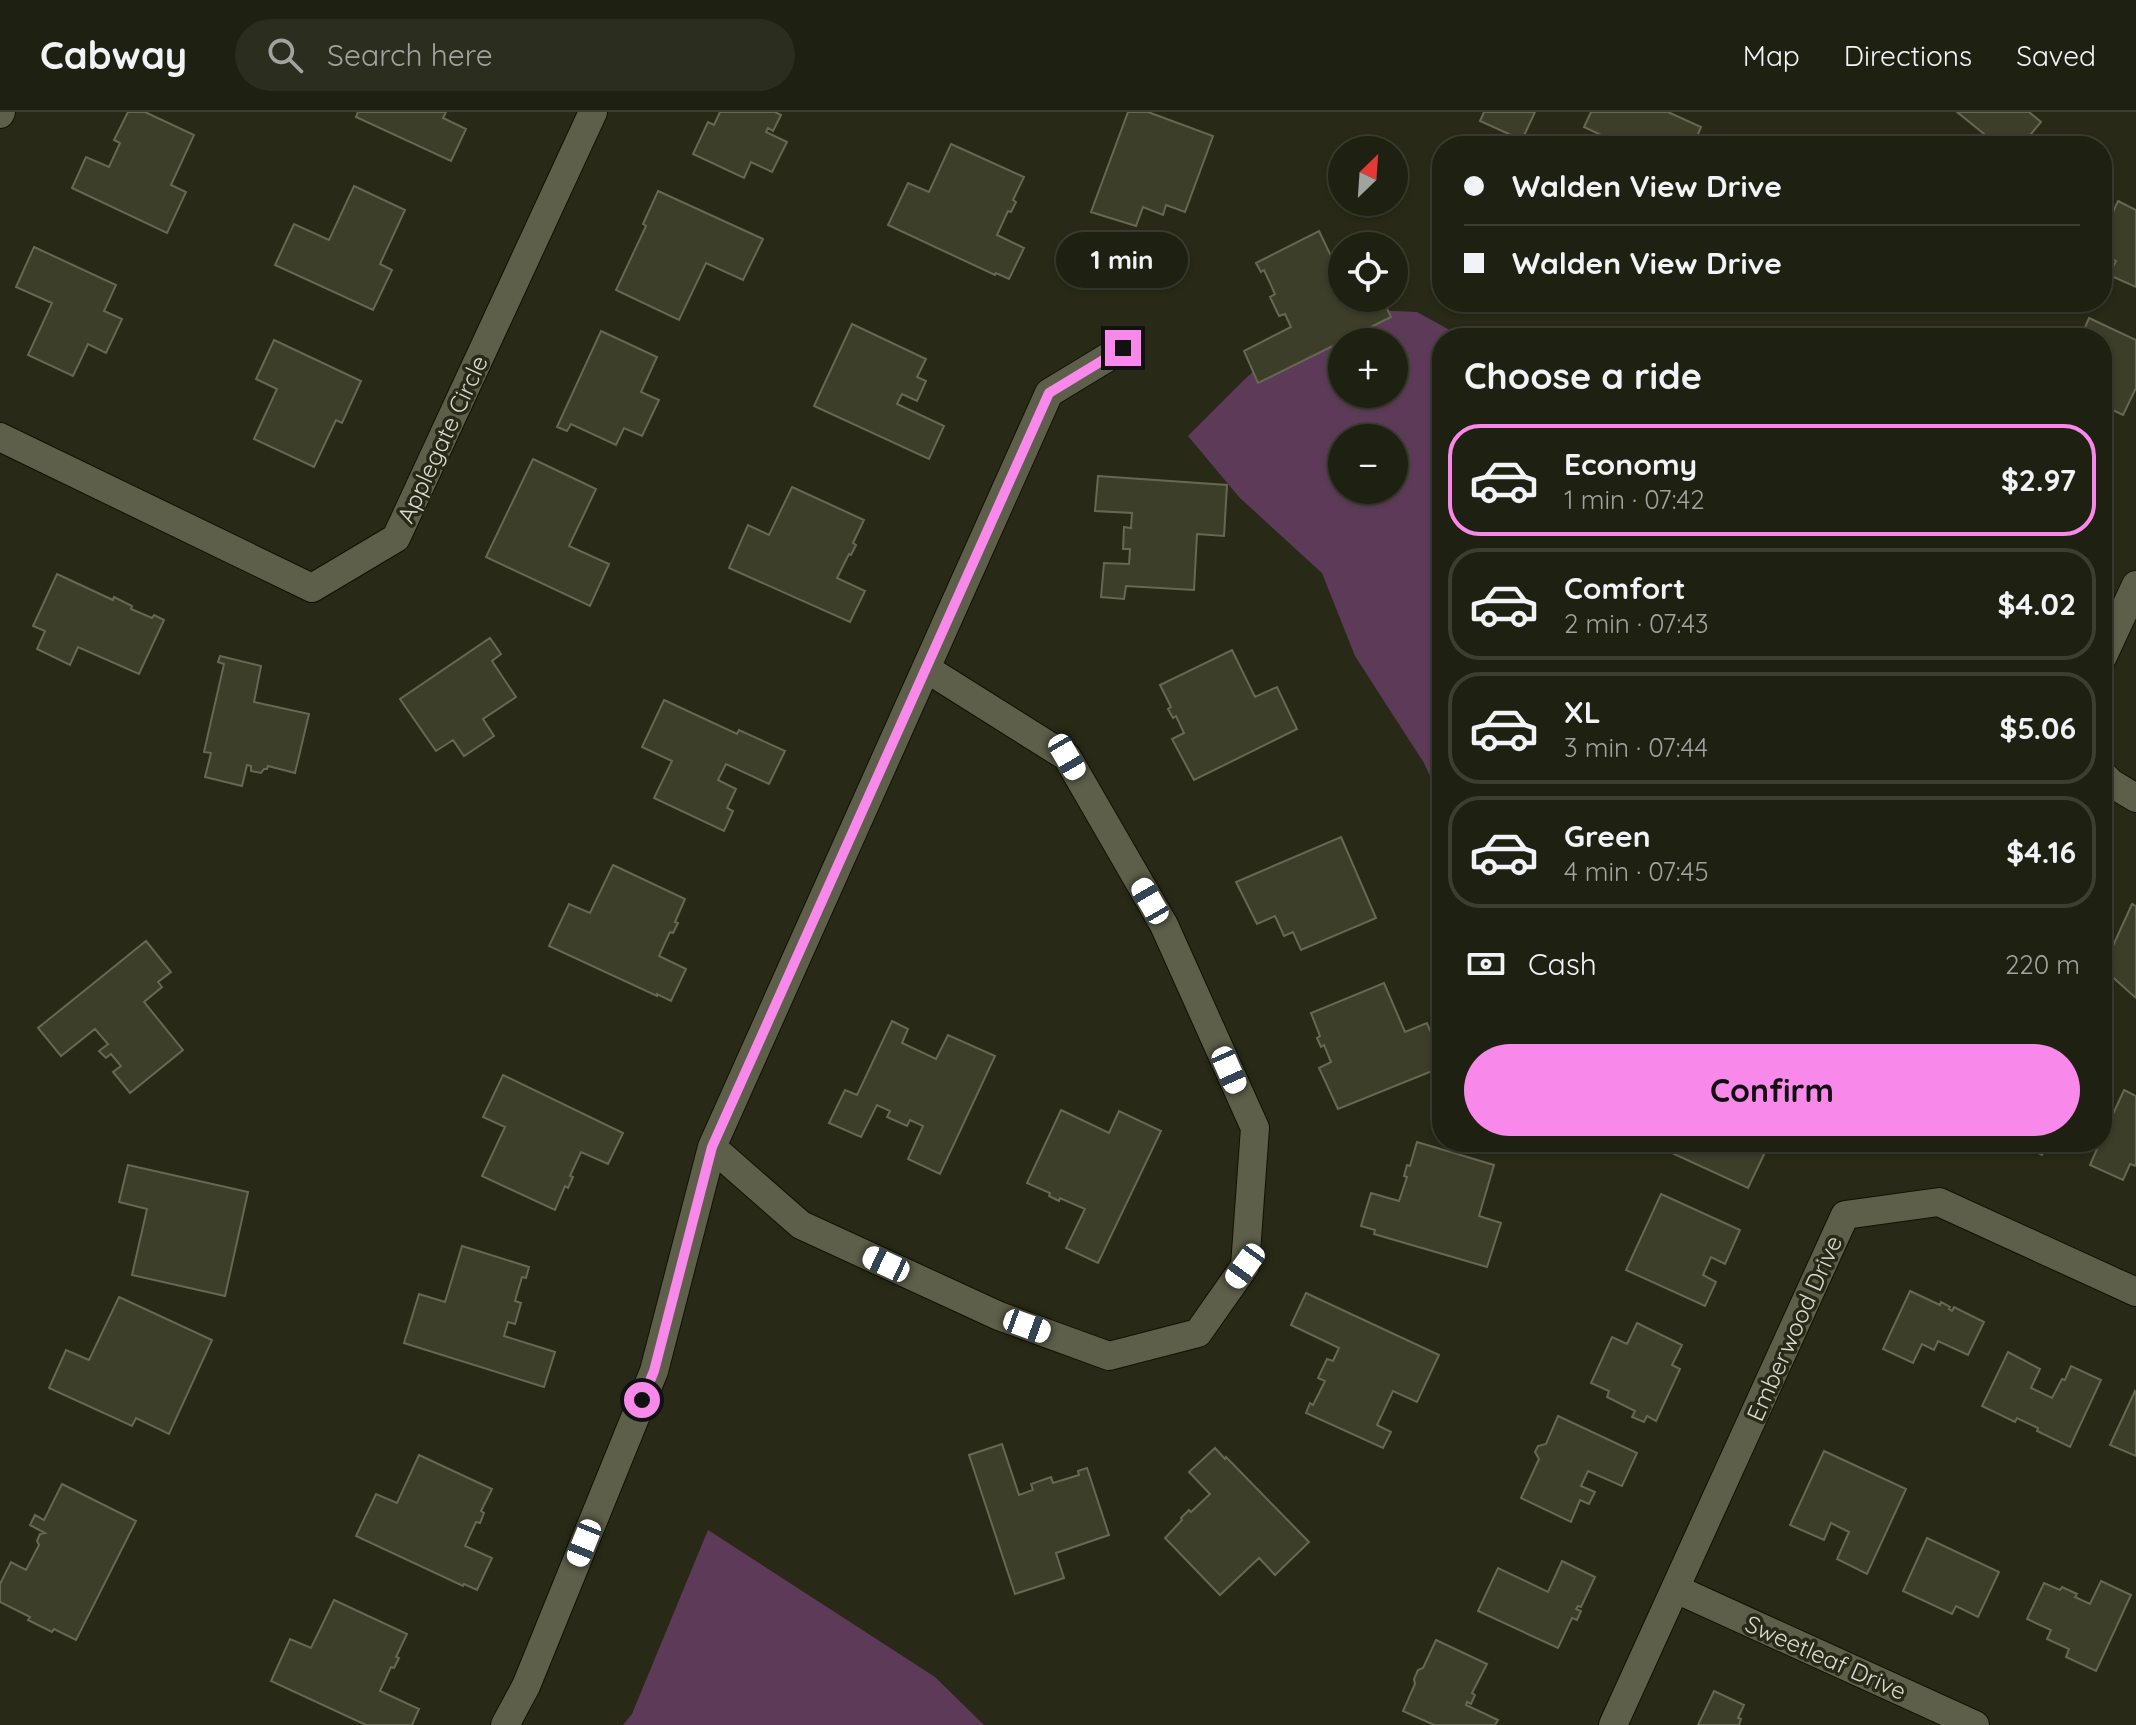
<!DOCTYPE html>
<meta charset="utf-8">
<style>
:root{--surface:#1e2011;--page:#2b2d1f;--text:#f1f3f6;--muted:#a1a39f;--line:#3c3e31;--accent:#f888ea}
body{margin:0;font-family:Quicksand,sans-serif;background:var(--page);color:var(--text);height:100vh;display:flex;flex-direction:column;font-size:30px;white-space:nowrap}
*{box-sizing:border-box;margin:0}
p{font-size:26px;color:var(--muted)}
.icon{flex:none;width:44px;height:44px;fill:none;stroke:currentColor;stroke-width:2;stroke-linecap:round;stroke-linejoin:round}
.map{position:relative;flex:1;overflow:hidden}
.panel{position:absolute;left:1432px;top:216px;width:680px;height:824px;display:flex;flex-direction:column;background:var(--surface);border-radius:32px;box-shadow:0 2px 6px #0004,0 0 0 2px var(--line)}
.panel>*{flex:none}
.guide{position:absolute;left:1432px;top:24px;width:680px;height:176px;border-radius:32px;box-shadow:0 2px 6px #0004,0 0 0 2px var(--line);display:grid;align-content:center;height:176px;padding:0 32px;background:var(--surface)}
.needle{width:52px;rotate:25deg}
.buttons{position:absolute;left:1328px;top:24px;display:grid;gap:16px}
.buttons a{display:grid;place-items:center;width:80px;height:80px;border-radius:50%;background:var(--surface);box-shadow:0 2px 6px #0004,0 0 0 2px var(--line);font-size:40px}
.end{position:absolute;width:36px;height:36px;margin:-18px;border:10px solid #f888ea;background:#111;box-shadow:0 0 0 4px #111}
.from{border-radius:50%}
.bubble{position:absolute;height:56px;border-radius:28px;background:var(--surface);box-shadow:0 2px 6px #0004,0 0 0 2px var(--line);font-size:26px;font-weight:700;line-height:56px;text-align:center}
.car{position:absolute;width:24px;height:48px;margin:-24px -12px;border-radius:10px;box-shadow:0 0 6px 2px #0007;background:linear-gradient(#fff 24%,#345 0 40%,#fff 0 76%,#345 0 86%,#fff 0)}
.guide b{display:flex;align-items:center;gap:28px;height:76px;font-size:30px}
.guide b+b{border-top:2px solid var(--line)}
.guide i{width:20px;height:20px;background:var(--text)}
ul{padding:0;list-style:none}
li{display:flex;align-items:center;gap:24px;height:112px;margin:0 16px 12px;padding:0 16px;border:4px solid var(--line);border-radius:32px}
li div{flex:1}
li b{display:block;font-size:30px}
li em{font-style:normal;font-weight:700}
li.current{border-color:var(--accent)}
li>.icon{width:72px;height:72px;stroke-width:1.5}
h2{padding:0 32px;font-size:36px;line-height:96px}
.pay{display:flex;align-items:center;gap:20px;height:88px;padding:0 32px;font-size:30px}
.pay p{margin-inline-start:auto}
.cta{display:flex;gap:16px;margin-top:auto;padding:16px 32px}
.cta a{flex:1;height:92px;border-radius:48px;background:var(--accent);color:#111;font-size:32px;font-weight:700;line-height:92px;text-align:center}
header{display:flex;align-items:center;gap:48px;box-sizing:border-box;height:112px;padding:0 40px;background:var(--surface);border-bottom:2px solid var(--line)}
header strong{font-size:38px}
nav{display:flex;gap:44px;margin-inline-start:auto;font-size:28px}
.search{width:560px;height:72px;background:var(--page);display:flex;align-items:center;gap:20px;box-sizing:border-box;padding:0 28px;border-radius:44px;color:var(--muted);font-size:30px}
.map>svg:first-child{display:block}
.green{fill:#5d3b58;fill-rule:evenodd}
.building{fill:#3c3e2a;stroke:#666853;stroke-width:2}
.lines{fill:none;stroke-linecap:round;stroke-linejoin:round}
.street-casing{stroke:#111202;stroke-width:30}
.street{stroke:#5d5f4a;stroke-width:28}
.route{stroke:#f888ea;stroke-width:10}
.labels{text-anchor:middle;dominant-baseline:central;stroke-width:7;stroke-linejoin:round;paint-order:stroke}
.street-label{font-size:24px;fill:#dadbd0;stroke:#282a17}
</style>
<header>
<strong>Cabway</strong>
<div class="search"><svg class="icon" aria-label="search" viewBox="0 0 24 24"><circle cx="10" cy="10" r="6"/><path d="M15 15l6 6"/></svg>Search here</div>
<nav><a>Map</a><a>Directions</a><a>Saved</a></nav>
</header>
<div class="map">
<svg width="2136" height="1613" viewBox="0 0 2136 1613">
<rect width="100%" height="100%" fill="#282a17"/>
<path class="green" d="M1325,196l92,4 47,26h-22v464l-18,-39 -69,-107 -33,-83 -83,-76 -51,-61 58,-58zM1342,230h52v52h-52zM1342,326h52v52h-52z
M708,1418l227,147 49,48h-361l9,-11z"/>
<path class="building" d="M128,0h17l49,23 -23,50 15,7 -19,41 -95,-45 14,-31 23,10 11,-24 -6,-3z
M358,0h88l-3,6 23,11 -15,32 -95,-44z
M720,0h55l6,3 -8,16 -5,-3 -2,4 21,10 -15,30 -21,-10 -7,16 -51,-24 15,-32 6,3z
M1128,0h20l65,24 -28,76 -19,-7 -3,10 -20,-8 -7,19 -45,-14z
M1484,0h51l-13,28 -42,-19z
M1591,0h77l33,15 -8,19h-75l-5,-2 1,-3 -30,-14z
M1957,0h72l12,10 -20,24h-22z
M951,32l73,33 -11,23 3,2 -5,10 -3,-1 -11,24 27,13 -15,31 -13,-6 -1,2 -107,-50 20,-42 21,9z
M354,74l51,24 -25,54 12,6 -19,40 -98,-45 19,-41 35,16z
M658,79l105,48 -20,41 -37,-17 -27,57 -63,-30 30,-64 -3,-2z
M2118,89l18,9v77l-27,-12 7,-14 -14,-6v-19z
M1319,119l23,48v19h40l9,19 -133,66 -14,-32 47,-24 -6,-13 -6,2 -9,-19 5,-3 -11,-24 -3,2 -5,-9z
M34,135l82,38 -12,26 18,8 -16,34 -18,-9 -15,32 -45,-21 24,-52 -36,-16z
M2089,206l47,22v48l-13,27 -21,-10v-67h-26l4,-8 3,2z
M852,212l74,35 -9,18 9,4 -9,20 -15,-7 -5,10 47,22 -15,33 -115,-53z
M601,219l56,26 -16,35 18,8 -17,36 -18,-8 -8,17 -45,-21 -4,7 -10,-4z
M274,228l87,41 -19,42 -6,-3 -22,47 -60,-28 23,-50 -21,-10z
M533,347l63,30 -27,57 40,18 -19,42 -104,-49z
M1098,364l129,9 -3,51 -27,-2 -3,56 -68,-4 -2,13 -23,-2 3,-34 25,1 1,-15h-7l1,-22 7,1 1,-15 -37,-2z
M792,375l72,33 -11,23 3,2 -5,10 -2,-1 -12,24 28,13 -15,31 -121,-54 19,-43 21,10z
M57,462l56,26 1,-3 18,9 -1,3 21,9 2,-3 10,5 -25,54 -61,-27 -8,18 -33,-16 8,-18 -12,-5z
M490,526l11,16 -9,7 24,36 -33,22 11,17 -30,20 -11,-16 -17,11 -36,-52z
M1232,538l23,47 22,-10 20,42 -103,51 -22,-41 12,-6 -8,-17 -3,2 -5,-9 3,-2 -11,-22z
M220,544l41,10 -7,36 55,12 -14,59 -27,-7 -1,3h-3l-3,4 -10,-2v-5l-4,-1 -5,21 -37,-9 6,-24 -7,-1 20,-88 -6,-2z
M664,588l73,34 2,-4 46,21 -16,33 -43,-20 -8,16 18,9 -9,19 6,3 -9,20 -70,-33 18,-37 -30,-14z
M1341,725l35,81 -75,32 -8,-18 -9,4 -9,-20 -18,8 -21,-42z
M613,753l72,34 -10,23 3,1 -5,10 -3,-1 -11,24 27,13 -15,32 -14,-7v2l-108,-50 20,-42 21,9z
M2132,792l4,2v92l-29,-26 6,-11 -6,-2z
M146,829l25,31 -13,10 4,5 -18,15 39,48 -53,43 -17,-21 8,-6 -10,-12 -5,4 -7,-7 9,-7 -13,-15 -34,27 -23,-28z
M1384,871l21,49 22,-9 15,37v7l-104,42 -19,-41 12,-6 -7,-17 -3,2 -4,-9 3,-2 -9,-23z
M892,909l16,8 -6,14 34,16 12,-24 47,21 -55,118 -32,-15 15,-33 -13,-6 -3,6 -20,-9 3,-6 -13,-6 -16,32 -32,-14 16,-33 12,5z
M503,963l120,58 -15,31 -27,-12 -11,24 3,1 -5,11 -3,-2 -10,24 -73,-34 23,-49 -22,-10z
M2124,978l12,6v70l-6,-2 -7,16 -33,-15 10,-23h2v-4z
M1061,998l48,23 10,-22 42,20 -63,132 -32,-15 19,-39 -25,-11 -1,3 -10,-5 1,-3 -23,-10z
M1417,1030l77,23 -15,51 22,7 -14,44 -113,-33 1,-4 -14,-4 10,-33 28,8 8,-24 -3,-1 3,-11 3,1z
M1664,1030h39l10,4 2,-4h55l-22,46 -87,-40z
M2021,1030h28l-7,13 -21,-10z
M128,1053l120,27 -23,104 -93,-21 15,-66 -28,-7z
M1661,1082l79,36 -15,34 -14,-7 -8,18 13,7 -11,24 -79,-36z
M462,1134l67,21 -3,11 -4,-1 -7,24 6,2 -6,21 -7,-2 -4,14 51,16 -11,35 -140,-44 15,-49 26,8z
M1910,1179l30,14 1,-3 9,5 -1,2 3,2 2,-4 30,15 -16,33 -30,-14 -4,9 -12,-6 -9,19 -30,-14z
M1306,1181l133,62 -22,47 -24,-11 -16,34 14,7 -8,16 -77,-35 4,-10 3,2 12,-24 -7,-3 9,-19 6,2 6,-13 -48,-23z
M119,1185l93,43 -43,94 -33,-16 -4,8 -83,-38 17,-38 23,10z
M1637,1211l45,22 -10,20 8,4 -24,52 -9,-5 -3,6 -12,-5 3,-6 -28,-14 2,-6 -18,-8 21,-46 15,7z
M2008,1240l32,17 -9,19 21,10 10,-19 3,1 6,-14 30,14 -31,67 -33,-16 1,-3 -21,-10 -2,4 -33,-16z
M2135,1279l1,1v64l-26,-11z
M1558,1304l79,37 -15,33 -34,-15 -7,15 14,6 -6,12 -9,-4 -9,22 -50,-24 18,-39 -4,-7 3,-6 8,-2z
M1002,1332l17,51 14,-5 -2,-6 20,-7 2,6 26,-8 -1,-4 9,-3 22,67 -53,18 8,25 -49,16 -46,-139z
M1215,1336l10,11 1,-2 83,85 -34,33 -16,-17 -39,37 -55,-57 17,-18 -1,-2 8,-8 2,2 19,-18 -21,-22z
M1824,1339l82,38 -39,85 -30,-15 12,-27 -18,-9 -7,17 -34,-15z
M419,1343l73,34 -11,22 3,2 -4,10 -4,-1 -11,24 27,12 -15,32 -13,-6 -1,2 -107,-50 20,-42 21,9z
M62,1372l74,37 -60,119 -22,-11 -2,3 -24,-12 2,-3 -30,-15v-18l11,-22 15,8 13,-25 -2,-4 3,-7 5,-1 -15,-8 5,-10 9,5z
M1927,1426l72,34 -21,45 -22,-11 -4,8 -49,-23z
M1562,1449l33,16 -14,30 -3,-1 -2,3 5,2 -4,9 -5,-2 -14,30 -80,-37 20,-43 50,24z
M2101,1469l30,14 -35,76 -30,-14 3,-8 -22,-10 4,-9 -24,-11 17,-36 16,7 2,-3 15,7 -2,3 15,7z
M334,1488l73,34 -11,23 3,1 -5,10 -3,-1 -11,24 39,18 -7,16h-46l-95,-44 19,-42 21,9z
M1436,1528l51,24 -15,29 3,2 -4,9 -4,-2 -1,3 32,15 -3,5h-61l-31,-14 12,-27 -1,-5 4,-9 5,-2z
M1714,1579l30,14 -6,13 3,1 -2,6h-41z"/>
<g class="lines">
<g class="street-casing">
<path id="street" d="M0,2l1,-2
M0,325l312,151 84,-50 197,-426
M2102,546l34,-73
M2102,662l9,9 25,15
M712,1035l89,78 198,91 110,40 89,-23 47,-67 10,-138 -91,-203 -97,-168 -140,-88
M1676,1477l299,136
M505,1613l21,-39 128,-315 58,-224 337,-754 74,-45
M1613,1613l232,-510 94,-13 197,90"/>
</g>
<use href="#street" class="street"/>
</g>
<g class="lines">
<path class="route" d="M642,1288l12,-29 58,-224 337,-754 74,-45"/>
</g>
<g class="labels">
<g class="street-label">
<text transform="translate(442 327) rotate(-65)">Applegate Circle</text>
<text transform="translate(1794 1216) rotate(-66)">Emberwood Drive</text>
<text transform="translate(1826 1545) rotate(24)">Sweetleaf Drive</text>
</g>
</g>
</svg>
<div class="buttons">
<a><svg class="needle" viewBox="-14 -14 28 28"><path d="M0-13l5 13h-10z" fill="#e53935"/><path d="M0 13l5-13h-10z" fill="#a1a39f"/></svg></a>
<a><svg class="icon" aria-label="locate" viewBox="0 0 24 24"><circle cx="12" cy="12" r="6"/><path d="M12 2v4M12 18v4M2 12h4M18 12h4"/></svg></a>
<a>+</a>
<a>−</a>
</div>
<i class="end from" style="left:642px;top:1288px"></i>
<i class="end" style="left:1123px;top:236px"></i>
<div class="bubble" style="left:1056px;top:120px;width:132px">1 min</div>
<i class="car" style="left:1067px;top:645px;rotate:150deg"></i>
<i class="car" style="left:1150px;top:789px;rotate:330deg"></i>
<i class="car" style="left:1229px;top:958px;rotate:156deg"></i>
<i class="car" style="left:886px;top:1152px;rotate:295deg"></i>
<i class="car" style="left:1245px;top:1154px;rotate:216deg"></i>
<i class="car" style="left:1027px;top:1214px;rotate:110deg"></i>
<i class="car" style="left:584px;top:1431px;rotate:202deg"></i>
<div class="guide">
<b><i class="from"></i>Walden View Drive</b>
<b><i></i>Walden View Drive</b>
</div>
<section class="panel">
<h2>Choose a ride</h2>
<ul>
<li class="current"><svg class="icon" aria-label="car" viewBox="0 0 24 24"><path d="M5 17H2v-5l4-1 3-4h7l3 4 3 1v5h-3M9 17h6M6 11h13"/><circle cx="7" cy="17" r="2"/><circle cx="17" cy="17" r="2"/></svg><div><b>Economy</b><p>1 min · 07:42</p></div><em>$2.97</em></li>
<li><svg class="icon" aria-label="car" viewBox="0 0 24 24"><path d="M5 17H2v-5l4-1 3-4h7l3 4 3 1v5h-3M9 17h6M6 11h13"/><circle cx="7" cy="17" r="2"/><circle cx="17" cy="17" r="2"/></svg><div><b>Comfort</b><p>2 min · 07:43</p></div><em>$4.02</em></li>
<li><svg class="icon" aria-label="car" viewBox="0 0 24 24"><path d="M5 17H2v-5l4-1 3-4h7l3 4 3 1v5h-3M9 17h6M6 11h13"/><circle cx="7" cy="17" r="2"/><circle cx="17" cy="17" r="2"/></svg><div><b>XL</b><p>3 min · 07:44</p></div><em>$5.06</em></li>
<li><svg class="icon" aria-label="car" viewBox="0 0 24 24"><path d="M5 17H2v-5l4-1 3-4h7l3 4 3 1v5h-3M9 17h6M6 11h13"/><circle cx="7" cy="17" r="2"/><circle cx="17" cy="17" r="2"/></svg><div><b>Green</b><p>4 min · 07:45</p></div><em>$4.16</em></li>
</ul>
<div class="pay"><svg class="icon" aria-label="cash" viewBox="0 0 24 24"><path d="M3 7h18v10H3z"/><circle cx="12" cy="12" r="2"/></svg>Cash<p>220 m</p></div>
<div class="cta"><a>Confirm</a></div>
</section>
</div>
